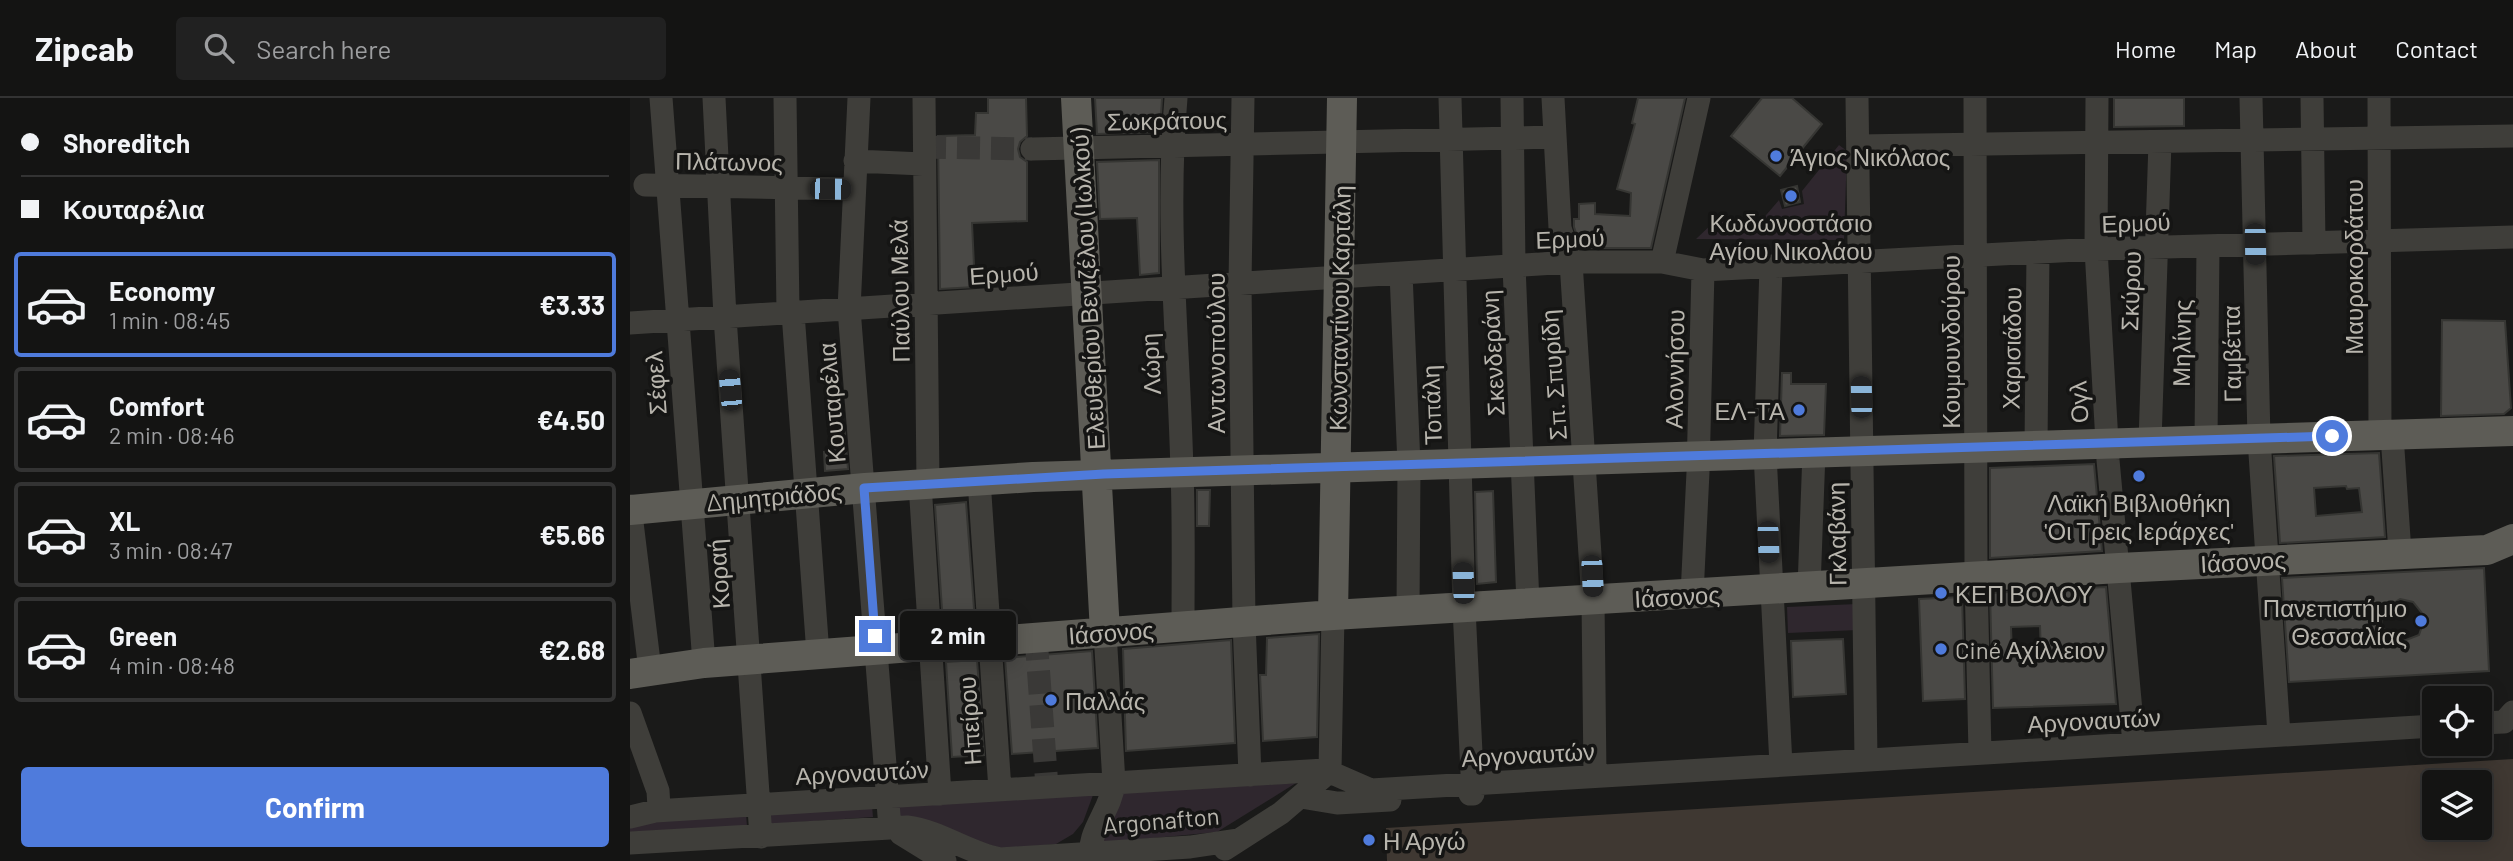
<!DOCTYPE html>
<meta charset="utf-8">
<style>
:root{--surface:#141413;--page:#212121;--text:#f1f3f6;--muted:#9d9ea0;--line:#333;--accent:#4f7bdc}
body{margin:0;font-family:Barlow,sans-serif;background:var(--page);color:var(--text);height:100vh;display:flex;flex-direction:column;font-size:26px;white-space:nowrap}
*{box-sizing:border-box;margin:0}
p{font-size:23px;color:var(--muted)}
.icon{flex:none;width:38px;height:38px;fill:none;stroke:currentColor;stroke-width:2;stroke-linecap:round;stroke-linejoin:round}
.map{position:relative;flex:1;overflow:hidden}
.panel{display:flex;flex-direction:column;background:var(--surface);width:630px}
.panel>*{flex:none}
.guide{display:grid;align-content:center;height:154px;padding:0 21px;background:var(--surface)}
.buttons{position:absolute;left:1792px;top:588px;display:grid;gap:14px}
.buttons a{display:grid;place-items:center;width:70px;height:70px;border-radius:7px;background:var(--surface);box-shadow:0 4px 18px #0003,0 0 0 2px var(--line);font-size:35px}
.end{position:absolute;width:32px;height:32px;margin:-16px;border:9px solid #4f7bdc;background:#fff;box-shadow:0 0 0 4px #fff}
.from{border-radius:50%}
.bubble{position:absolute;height:49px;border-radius:7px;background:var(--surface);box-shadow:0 4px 18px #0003,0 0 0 2px var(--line);font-size:23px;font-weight:700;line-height:49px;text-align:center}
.car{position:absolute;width:21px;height:42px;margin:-21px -10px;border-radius:9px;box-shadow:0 0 5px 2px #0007;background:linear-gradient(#222 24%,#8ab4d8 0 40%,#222 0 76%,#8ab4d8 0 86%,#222 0)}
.guide b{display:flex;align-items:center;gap:24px;height:66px;font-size:26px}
.guide b+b{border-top:2px solid var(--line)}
.guide i{width:18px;height:18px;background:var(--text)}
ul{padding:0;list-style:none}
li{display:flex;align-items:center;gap:21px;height:105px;margin:0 14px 10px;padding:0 7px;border:4px solid var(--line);border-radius:7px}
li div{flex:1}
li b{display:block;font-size:26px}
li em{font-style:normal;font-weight:700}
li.current{border-color:var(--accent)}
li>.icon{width:63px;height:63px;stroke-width:1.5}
.cta{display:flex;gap:14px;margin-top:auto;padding:14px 21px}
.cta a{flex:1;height:80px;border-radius:7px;background:var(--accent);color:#fff;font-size:28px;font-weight:700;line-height:80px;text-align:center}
header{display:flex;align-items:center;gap:42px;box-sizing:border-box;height:98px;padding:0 35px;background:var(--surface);border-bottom:2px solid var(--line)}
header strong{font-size:33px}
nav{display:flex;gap:38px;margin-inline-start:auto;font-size:24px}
.search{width:490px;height:63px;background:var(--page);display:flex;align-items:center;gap:18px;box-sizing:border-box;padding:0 24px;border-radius:7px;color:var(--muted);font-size:26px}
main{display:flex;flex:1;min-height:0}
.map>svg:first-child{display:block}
.green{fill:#2f272e}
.water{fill:#3f3832;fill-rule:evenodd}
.building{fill:#4a4946;stroke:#363633;stroke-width:2;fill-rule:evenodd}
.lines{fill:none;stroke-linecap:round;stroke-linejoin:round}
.minor-tunnel{stroke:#3a3937;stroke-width:23;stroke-dasharray:23 11;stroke-linecap:butt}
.minor{stroke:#3f3e3a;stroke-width:23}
.major{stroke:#5d5c56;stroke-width:30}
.route{stroke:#4f7bdc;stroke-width:9}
.poi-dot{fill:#4f7bdc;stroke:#151514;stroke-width:2.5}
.labels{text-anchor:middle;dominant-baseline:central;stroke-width:7;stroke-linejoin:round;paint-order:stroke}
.street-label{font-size:24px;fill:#b8b5ad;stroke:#151514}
.poi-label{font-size:24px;fill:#b8b5ad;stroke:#151514;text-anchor:start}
</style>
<header>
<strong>Zipcab</strong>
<div class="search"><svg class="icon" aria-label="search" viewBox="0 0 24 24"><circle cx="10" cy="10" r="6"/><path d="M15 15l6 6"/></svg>Search here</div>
<nav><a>Home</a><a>Map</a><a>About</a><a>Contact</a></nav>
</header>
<main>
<section class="panel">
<div class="guide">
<b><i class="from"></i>Shoreditch</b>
<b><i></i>Κουταρέλια</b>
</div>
<ul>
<li class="current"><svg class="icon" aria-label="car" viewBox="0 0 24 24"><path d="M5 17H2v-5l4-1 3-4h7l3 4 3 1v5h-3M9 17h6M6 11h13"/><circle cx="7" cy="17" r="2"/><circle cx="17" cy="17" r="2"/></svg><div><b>Economy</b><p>1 min · 08:45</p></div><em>€3.33</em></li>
<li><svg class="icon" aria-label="car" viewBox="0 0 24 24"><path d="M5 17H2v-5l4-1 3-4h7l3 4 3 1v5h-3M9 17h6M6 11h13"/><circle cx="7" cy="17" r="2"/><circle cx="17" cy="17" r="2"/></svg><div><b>Comfort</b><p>2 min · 08:46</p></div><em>€4.50</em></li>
<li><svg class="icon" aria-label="car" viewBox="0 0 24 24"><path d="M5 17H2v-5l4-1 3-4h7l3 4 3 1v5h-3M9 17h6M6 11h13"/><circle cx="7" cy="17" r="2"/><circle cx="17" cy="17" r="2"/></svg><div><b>XL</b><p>3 min · 08:47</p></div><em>€5.66</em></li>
<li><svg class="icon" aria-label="car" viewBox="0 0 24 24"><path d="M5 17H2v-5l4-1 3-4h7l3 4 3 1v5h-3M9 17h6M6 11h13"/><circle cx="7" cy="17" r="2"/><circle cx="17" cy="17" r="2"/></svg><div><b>Green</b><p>4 min · 08:48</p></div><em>€2.68</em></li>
</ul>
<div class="cta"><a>Confirm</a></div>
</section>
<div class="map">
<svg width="1883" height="763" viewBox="0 0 1883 763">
<rect width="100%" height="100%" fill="#1a1a19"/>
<path class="green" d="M1209,47l8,6 -3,89 -148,-1 20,-19 45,1 18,-21 3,9 22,-5 -2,-13z
M1227,506l1,26 -70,3 -1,-26z
M666,685l-79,49 -115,11 19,-50z
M463,697l-10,27 -10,12 -17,10 -52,5 -109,-32 -1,-11z
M242,708l1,11 -102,7 -1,-11z
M116,716l1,12 -117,6v-7l16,-4z"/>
<path class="water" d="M1883,661v102h-1126l-1,-33zM1804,684h46v46h-46z"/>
<path class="building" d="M358,0h38l1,38 -7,6 -2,7 2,8 7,5v59l-55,2 3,64 -35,2 -2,-153 37,-1 1,-22h12z
M465,0h67l-2,34 -63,2z
M1008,0h47l-34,150h-70l-7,-21v-8h5v-15l16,-1v11l35,2 1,-23 -14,-4 18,-65 -3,-1z
M1132,0h30l30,26 -42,52 -49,-40z
M1484,0h70v28l-70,1z
M529,62v113l-19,2 -3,-57 -37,1 -3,-57z
M1167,88l3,16 -15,4 -4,-16z
M1812,222l63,1 6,87 -7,6 -63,2z
M1152,275h9v11h35l-2,51 -44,1z
M214,326l4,45 -23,2 -1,-19 8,-1 -2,-26z
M1749,355l6,84 -105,6 -6,-87zM1716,388l1,3 12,-1 3,24 -46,4 -2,-28z
M1464,366l8,87 -112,7v-90z
M567,392h13l-1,36h-12z
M863,393l3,91 -19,2 -2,-92z
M336,404l9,120 -32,2 -8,-119z
M1854,470l5,103 -200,11 -7,-104zM1770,501l13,3 12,15 -6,18 -18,7 -12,-6 -8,-12 5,-16z
M1476,489l10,117 -123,4 -3,-115zM1410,528l1,27 -29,2 -1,-28z
M1332,499l3,102 -42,2 -4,-102z
M689,536l-2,103 -54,4 -3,-66h6l1,-37z
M1213,541l3,55 -53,3 -2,-56z
M601,542l4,103 -109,8 -3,-102z
M462,553l6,97 -86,6 -7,-96z
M347,562l7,95 -32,2 -6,-95z"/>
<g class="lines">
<path class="minor-tunnel" d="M293,49l109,2
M406,539l11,150"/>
<path class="minor" d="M31,0l43,565
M84,0l11,219 36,520
M155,0l3,215
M229,0l-10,211 41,519
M294,0l4,386
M546,0c-11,125 3,249 6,374 2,51 1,103 1,154
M613,0l-3,185 4,339 6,153
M820,0l14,510 9,186h-3
M882,0l2,168 14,338
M923,0l7,130 11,34 22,339 2,175
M1227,0l9,662
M1345,0l1,479 4,176
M1467,0l-1,151 12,211 26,284
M1621,0l8,341 20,296
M1682,0l2,145
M1749,0l1,337
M1228,48l655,-10
M402,51l523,-12
M225,63l68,3
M15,87l208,4
M1032,164l37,-164
M1141,168l-6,188 16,311
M771,175l8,192 -1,146
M163,215l25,341
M0,225l941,-61h91l41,8 393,-21 417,-12
M1762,337l8,118
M1576,342l2,-194
M1520,344l10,-300
M1406,348l2,-194
M349,382l21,310
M290,386l20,310
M0,408l20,164
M1179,490l5,-136
M1062,497l6,-123 5,-202
M0,615l28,78 1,16 -4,4
M1850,625l24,-1 9,-10
M671,699l36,6 53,-3
M0,719l25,-6 670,-41 46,20 1063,-64
M271,736l44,27
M0,745l277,-16c33,4 61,26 93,32l190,-12 47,-7
M595,751l56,-36 49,-42 3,-156
M461,763c-5,-30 20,-49 23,-78l-9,-151"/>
<path class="major" d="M446,0l29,534
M0,412l235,-22 168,-11 1480,-46
M703,517l9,-517
M0,576l74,-11 629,-48 786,-47 368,-18 26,-11"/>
</g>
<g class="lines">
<path class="route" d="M245,538l-11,-148 240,-14 1228,-38"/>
</g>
<g class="poi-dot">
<circle cx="1146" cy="58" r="7"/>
<circle cx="1161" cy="98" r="7"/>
<circle cx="1169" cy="312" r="7"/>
<circle cx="1509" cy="378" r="7"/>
<circle cx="1311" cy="495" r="7"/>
<circle cx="1791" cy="523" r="7"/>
<circle cx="1311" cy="551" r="7"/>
<circle cx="421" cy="602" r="7"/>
<circle cx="739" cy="742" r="7"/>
</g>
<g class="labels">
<g class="street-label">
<text transform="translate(537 22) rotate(-1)">Σωκράτους</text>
<text transform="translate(99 63) rotate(1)">Πλάτωνος</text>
<text transform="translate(1506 124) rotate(-2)">Ερμού</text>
<text transform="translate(940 140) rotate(-2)">Ερμού</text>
<text transform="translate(1723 169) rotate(-90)">Μαυροκορδάτου</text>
<text transform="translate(374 175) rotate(-4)">Ερμού</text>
<text transform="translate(457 191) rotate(-93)">Ελευθερίου Βενιζέλου (Ιωλκού)</text>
<text transform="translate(269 193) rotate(-91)">Παύλου Μελά</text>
<text transform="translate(1500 193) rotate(-88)">Σκύρου</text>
<text transform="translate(709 210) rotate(-89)">Κωνσταντίνου Καρτάλη</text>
<text transform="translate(1320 244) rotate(-90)">Κουμουνδούρου</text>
<text transform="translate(1551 245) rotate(-89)">Μηλίνης</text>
<text transform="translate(1381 250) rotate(-89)">Χαρισιάδου</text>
<text transform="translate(585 255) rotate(-90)">Αντωνοπούλου</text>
<text transform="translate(862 255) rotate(-93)">Σκενδεράνη</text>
<text transform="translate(1601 256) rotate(-91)">Γαμβέττα</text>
<text transform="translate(520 266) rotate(-93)">Λώρη</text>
<text transform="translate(1044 271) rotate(-89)">Αλοννήσου</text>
<text transform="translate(923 277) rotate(-94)">Σπ. Σπυρίδη</text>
<text transform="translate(25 285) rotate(-94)">Σέφελ</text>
<text transform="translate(1448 304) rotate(-93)">Ογλ</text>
<text transform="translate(201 305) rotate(-95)">Κουταρέλια</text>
<text transform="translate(801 307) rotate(-92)">Τοπάλη</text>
<text transform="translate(144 398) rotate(-5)">Δημητριάδος</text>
<text transform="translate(1206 436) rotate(-91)">Γκλαβάνη</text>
<text transform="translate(1613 463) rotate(-3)">Ιάσονος</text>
<text transform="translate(88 476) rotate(-94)">Κοραή</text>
<text transform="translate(1047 498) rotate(-3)">Ιάσονος</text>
<text transform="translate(481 534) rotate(-4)">Ιάσονος</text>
<text transform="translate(1464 622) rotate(-3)">Αργοναυτών</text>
<text transform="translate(339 623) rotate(-94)">Ηπείρου</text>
<text transform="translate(898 656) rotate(-3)">Αργοναυτών</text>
<text transform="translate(232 674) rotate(-3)">Αργοναυτών</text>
<text transform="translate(531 722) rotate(-5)">Argonafton</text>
</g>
<g class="poi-label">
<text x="1160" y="58">Άγιος Νικόλαος</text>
<text x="1161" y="124" text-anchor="middle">Κωδωνοστάσιο<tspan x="1161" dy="28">Αγίου Νικολάου</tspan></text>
<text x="1155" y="312" text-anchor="end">ΕΛ-ΤΑ</text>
<text x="1509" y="404" text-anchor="middle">Λαϊκή Βιβλιοθήκη<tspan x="1509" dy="28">'Οι Τρεις Ιεράρχες'</tspan></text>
<text x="1325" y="495">ΚΕΠ ΒΟΛΟΥ</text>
<text x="1777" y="509" text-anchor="end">Πανεπιστήμιο<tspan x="1777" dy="28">Θεσσαλίας</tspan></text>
<text x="1325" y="551">Ciné Αχίλλειον</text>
<text x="435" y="602">Παλλάς</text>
<text x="753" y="742">Η Αργώ</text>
</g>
</g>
</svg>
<div class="buttons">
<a><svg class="icon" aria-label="locate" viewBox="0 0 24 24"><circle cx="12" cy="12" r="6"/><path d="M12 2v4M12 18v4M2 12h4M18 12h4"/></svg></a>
<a><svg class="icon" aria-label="layers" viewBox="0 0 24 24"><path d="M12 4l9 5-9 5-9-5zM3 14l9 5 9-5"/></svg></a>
</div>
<i class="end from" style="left:1702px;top:338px"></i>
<i class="end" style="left:245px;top:538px"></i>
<div class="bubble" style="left:270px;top:513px;width:116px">2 min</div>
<i class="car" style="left:200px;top:91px;rotate:91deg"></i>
<i class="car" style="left:1625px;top:146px;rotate:179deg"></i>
<i class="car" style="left:100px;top:292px;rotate:355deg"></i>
<i class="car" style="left:1231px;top:299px;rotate:359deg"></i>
<i class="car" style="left:1138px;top:444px;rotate:178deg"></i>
<i class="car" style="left:962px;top:478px;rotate:177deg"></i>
<i class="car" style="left:833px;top:485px;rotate:358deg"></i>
</div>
</main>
